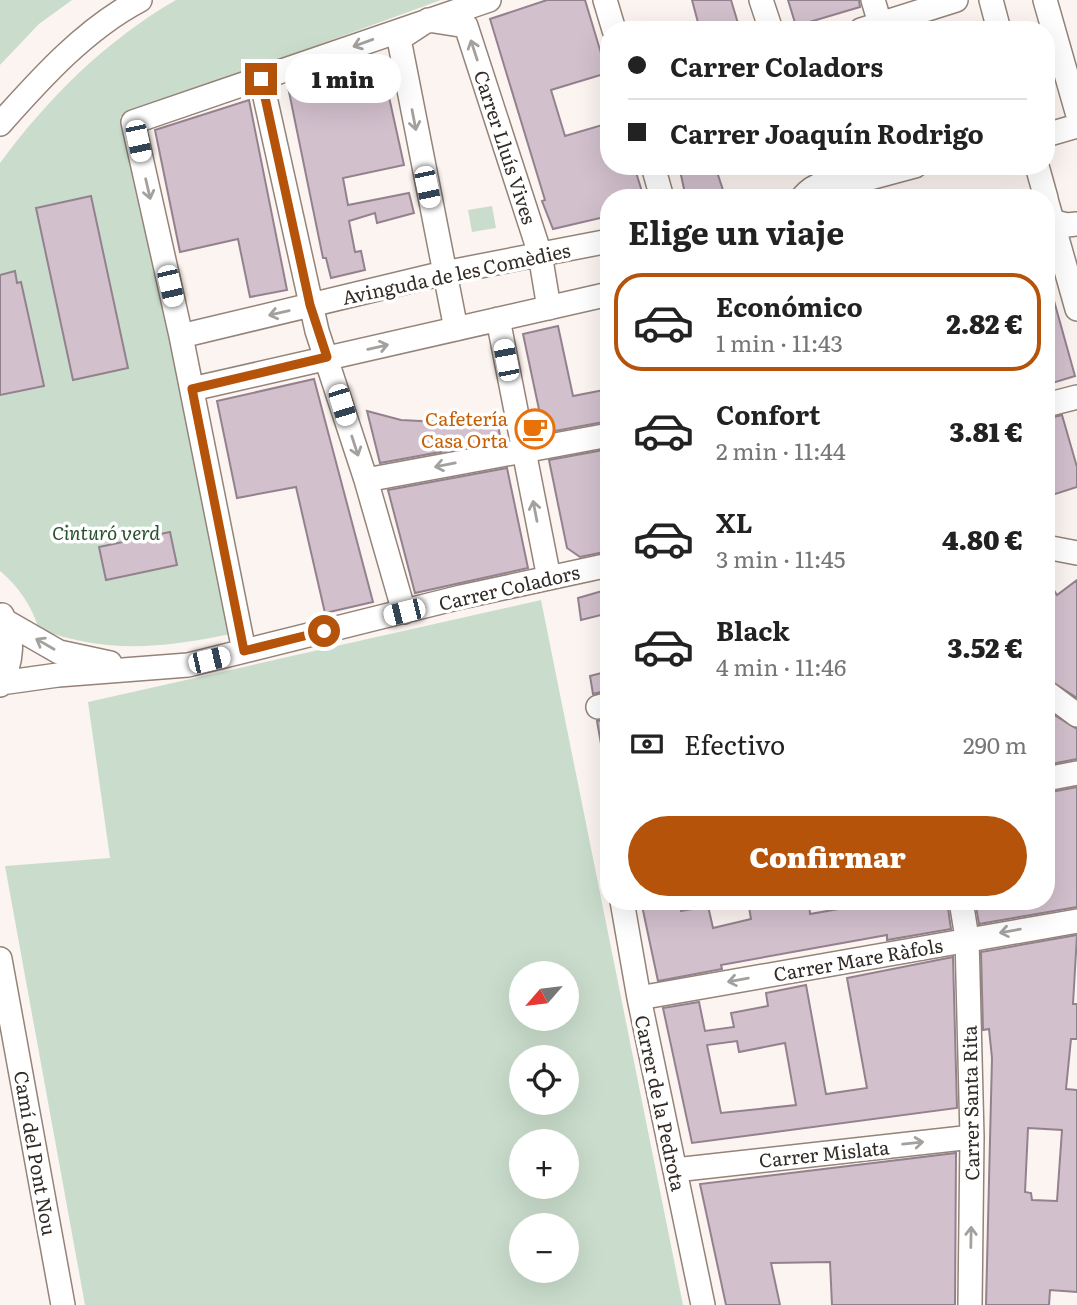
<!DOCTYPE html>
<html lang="es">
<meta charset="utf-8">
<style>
:root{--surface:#fff;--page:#f6f6f6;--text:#222;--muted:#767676;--line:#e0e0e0;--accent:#b45309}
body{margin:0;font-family:Literata,serif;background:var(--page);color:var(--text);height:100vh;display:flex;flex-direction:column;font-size:26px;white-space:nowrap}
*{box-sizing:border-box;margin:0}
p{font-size:23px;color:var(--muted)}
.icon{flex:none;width:38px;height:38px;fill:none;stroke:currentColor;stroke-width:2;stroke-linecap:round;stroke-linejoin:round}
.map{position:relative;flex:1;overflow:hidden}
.details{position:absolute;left:600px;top:189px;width:455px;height:721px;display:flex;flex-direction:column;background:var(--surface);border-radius:28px;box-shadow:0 7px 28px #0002}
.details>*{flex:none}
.guide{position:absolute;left:600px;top:21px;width:455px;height:154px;border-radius:28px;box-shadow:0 7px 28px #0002;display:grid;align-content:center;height:154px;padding:0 28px;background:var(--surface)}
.needle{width:46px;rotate:242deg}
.buttons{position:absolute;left:509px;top:961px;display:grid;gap:14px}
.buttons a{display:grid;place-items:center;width:70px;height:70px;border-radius:50%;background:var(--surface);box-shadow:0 7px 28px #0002;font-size:35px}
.end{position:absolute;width:32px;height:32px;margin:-16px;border:9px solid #b45309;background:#fff;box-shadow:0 0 0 4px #fff}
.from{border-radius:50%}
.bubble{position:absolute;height:49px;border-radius:24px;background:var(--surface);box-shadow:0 7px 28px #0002;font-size:23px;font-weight:800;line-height:49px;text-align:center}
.car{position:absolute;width:21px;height:42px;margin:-21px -10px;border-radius:9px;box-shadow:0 0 5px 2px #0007;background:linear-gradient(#fff 24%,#345 0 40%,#fff 0 76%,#345 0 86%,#fff 0)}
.guide b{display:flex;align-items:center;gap:24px;height:66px;font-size:26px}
.guide b+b{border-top:2px solid var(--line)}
.guide i{width:18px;height:18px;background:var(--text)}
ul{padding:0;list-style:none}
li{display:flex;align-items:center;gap:21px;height:98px;margin:0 14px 10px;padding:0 14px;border:4px solid transparent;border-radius:28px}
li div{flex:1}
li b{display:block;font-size:26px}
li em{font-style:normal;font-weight:800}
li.selected{border-color:var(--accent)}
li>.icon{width:63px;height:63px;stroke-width:1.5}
h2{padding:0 28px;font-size:32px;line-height:84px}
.pay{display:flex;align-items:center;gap:18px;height:77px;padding:0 28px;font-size:26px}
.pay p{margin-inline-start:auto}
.primary-button{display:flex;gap:14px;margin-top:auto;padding:14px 28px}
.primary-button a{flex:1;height:80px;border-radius:42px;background:var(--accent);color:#fff;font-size:28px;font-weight:800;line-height:80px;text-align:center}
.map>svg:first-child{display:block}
.green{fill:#caddcc;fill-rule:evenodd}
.building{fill:#d2c0cd;stroke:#93828e;stroke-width:2;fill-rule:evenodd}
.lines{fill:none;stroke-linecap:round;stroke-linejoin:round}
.minor-casing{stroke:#948378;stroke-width:26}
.minor{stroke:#fff;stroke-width:23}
.oneway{stroke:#a3a09d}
.route{stroke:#b45309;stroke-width:9}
.labels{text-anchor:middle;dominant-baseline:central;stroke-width:7;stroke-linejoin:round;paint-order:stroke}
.street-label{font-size:19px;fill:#322b26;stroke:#fff}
.food-label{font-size:19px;fill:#c56008;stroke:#fff;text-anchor:end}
.park-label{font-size:19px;font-style:italic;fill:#295130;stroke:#fff}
</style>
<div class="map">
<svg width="1077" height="1305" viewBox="0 0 1077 1305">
<rect width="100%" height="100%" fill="#fcf4f0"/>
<path class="green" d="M0,0h72l-33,24 -39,41z
M176,0h265l-321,117 67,287 44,230c-70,14 -124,20 -192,-5 -8,-24 -20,-42 -39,-58v-408c48,-65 105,-122 176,-163z
M492,206l4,22 -24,4 -4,-22z
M541,600l142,705h-598l-80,-439 105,-8 -22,-156zM567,973v45h-45v-45zM567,1057v45h-45v-45zM567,1141v45h-45v-45zM567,1225v45h-45v-45z"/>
<path class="building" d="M547,0h38l22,73 -56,17 14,46 44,-13v43h25l10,32h-35v18l-56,13 -11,-28 3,-1 -55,-181z
M692,0h39l9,30h-40z
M788,0h71l1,7 -64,19z
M380,56l24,109 -61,13 5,27 61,-12 5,20 -37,10 -2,-10 -26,8 6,31 6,-1 4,19 -34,8 -5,-20h-3l-35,-171z
M249,100l38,190 -37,7 -12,-58 -58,13 -25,-122z
M679,166h36l8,24 -37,8z
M91,196l37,172 -55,12 -37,-172z
M15,271l2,12 4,-1 23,104 -44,9v-120z
M1051,290l24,86 -29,9v-94z
M558,326l15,70 36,-7v32l-65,12 -21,-99z
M314,379l59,223 -48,11 -29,-126 -59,11 -20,-97z
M367,411l34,9 97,5 3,16 -121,22z
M1062,415l15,52v20l-31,10v-78z
M609,449v102l-29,6 -13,-9 -18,-88z
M507,468l21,100 -113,25 -27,-103z
M170,532l7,33 -71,15 -7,-33z
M1046,578l11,17 20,-15v118l-31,-20z
M609,589v24l-28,7 -3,-22z
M609,671v19l-16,4 -3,-18z
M1046,710l31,19v30l-31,6z
M609,719v25h-8l-4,-23z
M1077,787v120l-98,17 -4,-23h71v-108z
M641,901h38l2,10 27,-5 5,22 38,-9 -3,-18h61l1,13 74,-13h63l4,28 -64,11v-5l-166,30 1,4 -64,12z
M1077,935l-4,69h4v35h-6l-5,50 11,1v202l-27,-2 -1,15h-63l6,-247 -3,-29 -6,1 -2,-78zM1028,1128l34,2 -5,71 -25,-1 -1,-7 -6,-1z
M953,957l4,151 -265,35 -29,-135 36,-6 6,29 29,-4 -3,-14 37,-7 -2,-13 40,-8 20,109 41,-6 -20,-110zM737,1041l2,11 46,-9 11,62 -75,8 -14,-68z
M956,1153l-1,152h-123l-2,-43 -59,1 9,42h-54l-26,-121z"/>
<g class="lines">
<g class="minor-casing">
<path id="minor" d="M605,0l9,30
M761,0l10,30
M873,0l9,30
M991,0l8,30
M1045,0l32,112
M861,30l95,-30
M261,79l56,252 49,149 38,132
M0,124c41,-46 85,-95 140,-124
M1046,135l31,-9
M653,166l9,32
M1037,166l9,32
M848,184l67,-18
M802,198c13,-16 27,-17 46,-14l8,11
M1046,199l31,110
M1052,221l15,4 10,-1
M498,319l51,259
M456,329l-57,-290 29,-19 38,6 74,228 9,54
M181,336l263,-63 165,-32
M192,389l417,-95
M1046,405l31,-8
M366,480l243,-45
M1046,547l31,6
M5,621l54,31 51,11
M244,651l-63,-315 -48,-214 356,-122
M1,683l57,-8 130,-10 273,-68 148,-32
M0,685c12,-22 15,-48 2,-70
M1046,692l31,23
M598,707l11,-3
M1046,779l31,-6
M622,901l17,97 64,307
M961,901l6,37 5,199 -2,168
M0,959l63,346
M639,998l438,-77
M675,1170l297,-33"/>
</g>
<use href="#minor" class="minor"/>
</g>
<defs><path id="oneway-shaft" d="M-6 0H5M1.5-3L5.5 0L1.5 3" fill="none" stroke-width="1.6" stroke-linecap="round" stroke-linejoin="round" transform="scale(1.75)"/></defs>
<g class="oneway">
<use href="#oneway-shaft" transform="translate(363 43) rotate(160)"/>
<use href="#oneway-shaft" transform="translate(474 50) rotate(-108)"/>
<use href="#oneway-shaft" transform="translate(414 120) rotate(79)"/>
<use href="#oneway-shaft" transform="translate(148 189) rotate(77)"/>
<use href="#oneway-shaft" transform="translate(279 313) rotate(167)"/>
<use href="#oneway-shaft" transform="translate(378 347) rotate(-13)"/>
<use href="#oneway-shaft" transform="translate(355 446) rotate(72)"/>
<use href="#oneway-shaft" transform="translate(445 465) rotate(169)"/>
<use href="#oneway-shaft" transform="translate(535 511) rotate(-101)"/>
<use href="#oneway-shaft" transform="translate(45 644) rotate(-150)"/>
<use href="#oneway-shaft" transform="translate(1010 931) rotate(170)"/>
<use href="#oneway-shaft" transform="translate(738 980) rotate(170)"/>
<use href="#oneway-shaft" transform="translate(913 1143) rotate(-6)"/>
<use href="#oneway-shaft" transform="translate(971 1237) rotate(-89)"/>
</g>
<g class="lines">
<path class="route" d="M261,79l49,226 17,52 -135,32 52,262 80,-20"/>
</g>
<defs>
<g id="cafe-ring" transform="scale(2.0125)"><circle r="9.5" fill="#fff" stroke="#e8710a" stroke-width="1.5"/><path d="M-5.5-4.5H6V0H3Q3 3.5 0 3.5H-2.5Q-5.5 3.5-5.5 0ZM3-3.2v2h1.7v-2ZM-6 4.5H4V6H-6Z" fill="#e8710a"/></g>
</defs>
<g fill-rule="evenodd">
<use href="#cafe-ring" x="535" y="429"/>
</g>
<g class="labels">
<g class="street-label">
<text transform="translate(506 147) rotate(72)">Carrer Lluís Vives</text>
<text transform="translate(456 273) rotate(-12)">Avinguda de les Comèdies</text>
<text transform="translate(509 587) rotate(-13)">Carrer Coladors</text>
<text transform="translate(858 959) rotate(-10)">Carrer Mare Ràfols</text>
<text transform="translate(661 1103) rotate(78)">Carrer de la Pedrota</text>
<text transform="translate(970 1103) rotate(-91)">Carrer Santa Rita</text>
<text transform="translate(36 1153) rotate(80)">Camí del Pont Nou</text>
<text transform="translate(824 1153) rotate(-6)">Carrer Mislata</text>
</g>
<g class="food-label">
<text x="508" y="418">Cafetería<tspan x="508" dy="22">Casa Orta</tspan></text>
</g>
<g class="park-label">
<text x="106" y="532">Cinturó verd</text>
</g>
</g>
</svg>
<div class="buttons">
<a><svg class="needle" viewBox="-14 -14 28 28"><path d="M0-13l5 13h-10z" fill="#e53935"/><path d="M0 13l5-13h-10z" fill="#767676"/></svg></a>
<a><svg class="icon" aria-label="locate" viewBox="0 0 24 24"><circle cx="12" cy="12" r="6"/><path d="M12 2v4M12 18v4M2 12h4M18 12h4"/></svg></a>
<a>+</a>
<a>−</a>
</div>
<i class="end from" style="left:324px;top:631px"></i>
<i class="end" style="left:261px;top:79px"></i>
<div class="bubble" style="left:285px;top:54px;width:116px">1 min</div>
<i class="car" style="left:138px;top:141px;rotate:168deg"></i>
<i class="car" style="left:427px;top:187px;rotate:168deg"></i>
<i class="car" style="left:170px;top:286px;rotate:167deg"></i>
<i class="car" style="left:506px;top:360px;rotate:349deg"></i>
<i class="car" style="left:342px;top:405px;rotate:163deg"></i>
<i class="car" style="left:404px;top:612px;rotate:256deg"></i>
<i class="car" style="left:209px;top:660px;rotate:77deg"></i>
<div class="guide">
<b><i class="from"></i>Carrer Coladors</b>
<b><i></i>Carrer Joaquín Rodrigo</b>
</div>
<section class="details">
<h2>Elige un viaje</h2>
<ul>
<li class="selected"><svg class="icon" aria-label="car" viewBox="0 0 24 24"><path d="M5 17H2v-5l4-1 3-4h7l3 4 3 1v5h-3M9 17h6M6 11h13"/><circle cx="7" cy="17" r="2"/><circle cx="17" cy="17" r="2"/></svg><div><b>Económico</b><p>1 min · 11:43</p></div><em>2.82 €</em></li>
<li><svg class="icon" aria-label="car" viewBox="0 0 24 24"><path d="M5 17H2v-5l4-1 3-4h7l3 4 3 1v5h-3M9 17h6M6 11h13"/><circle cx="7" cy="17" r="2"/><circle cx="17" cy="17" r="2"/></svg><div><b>Confort</b><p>2 min · 11:44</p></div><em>3.81 €</em></li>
<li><svg class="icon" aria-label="car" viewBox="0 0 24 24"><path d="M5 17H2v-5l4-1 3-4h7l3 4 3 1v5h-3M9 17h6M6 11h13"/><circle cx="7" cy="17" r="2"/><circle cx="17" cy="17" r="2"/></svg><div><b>XL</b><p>3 min · 11:45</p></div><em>4.80 €</em></li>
<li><svg class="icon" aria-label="car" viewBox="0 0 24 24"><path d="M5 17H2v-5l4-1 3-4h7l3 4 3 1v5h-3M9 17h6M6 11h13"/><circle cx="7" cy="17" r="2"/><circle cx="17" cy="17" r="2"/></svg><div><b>Black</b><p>4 min · 11:46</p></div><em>3.52 €</em></li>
</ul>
<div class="pay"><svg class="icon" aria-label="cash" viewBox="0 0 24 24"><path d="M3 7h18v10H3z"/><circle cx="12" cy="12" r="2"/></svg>Efectivo<p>290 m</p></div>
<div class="primary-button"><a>Confirmar</a></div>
</section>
</div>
